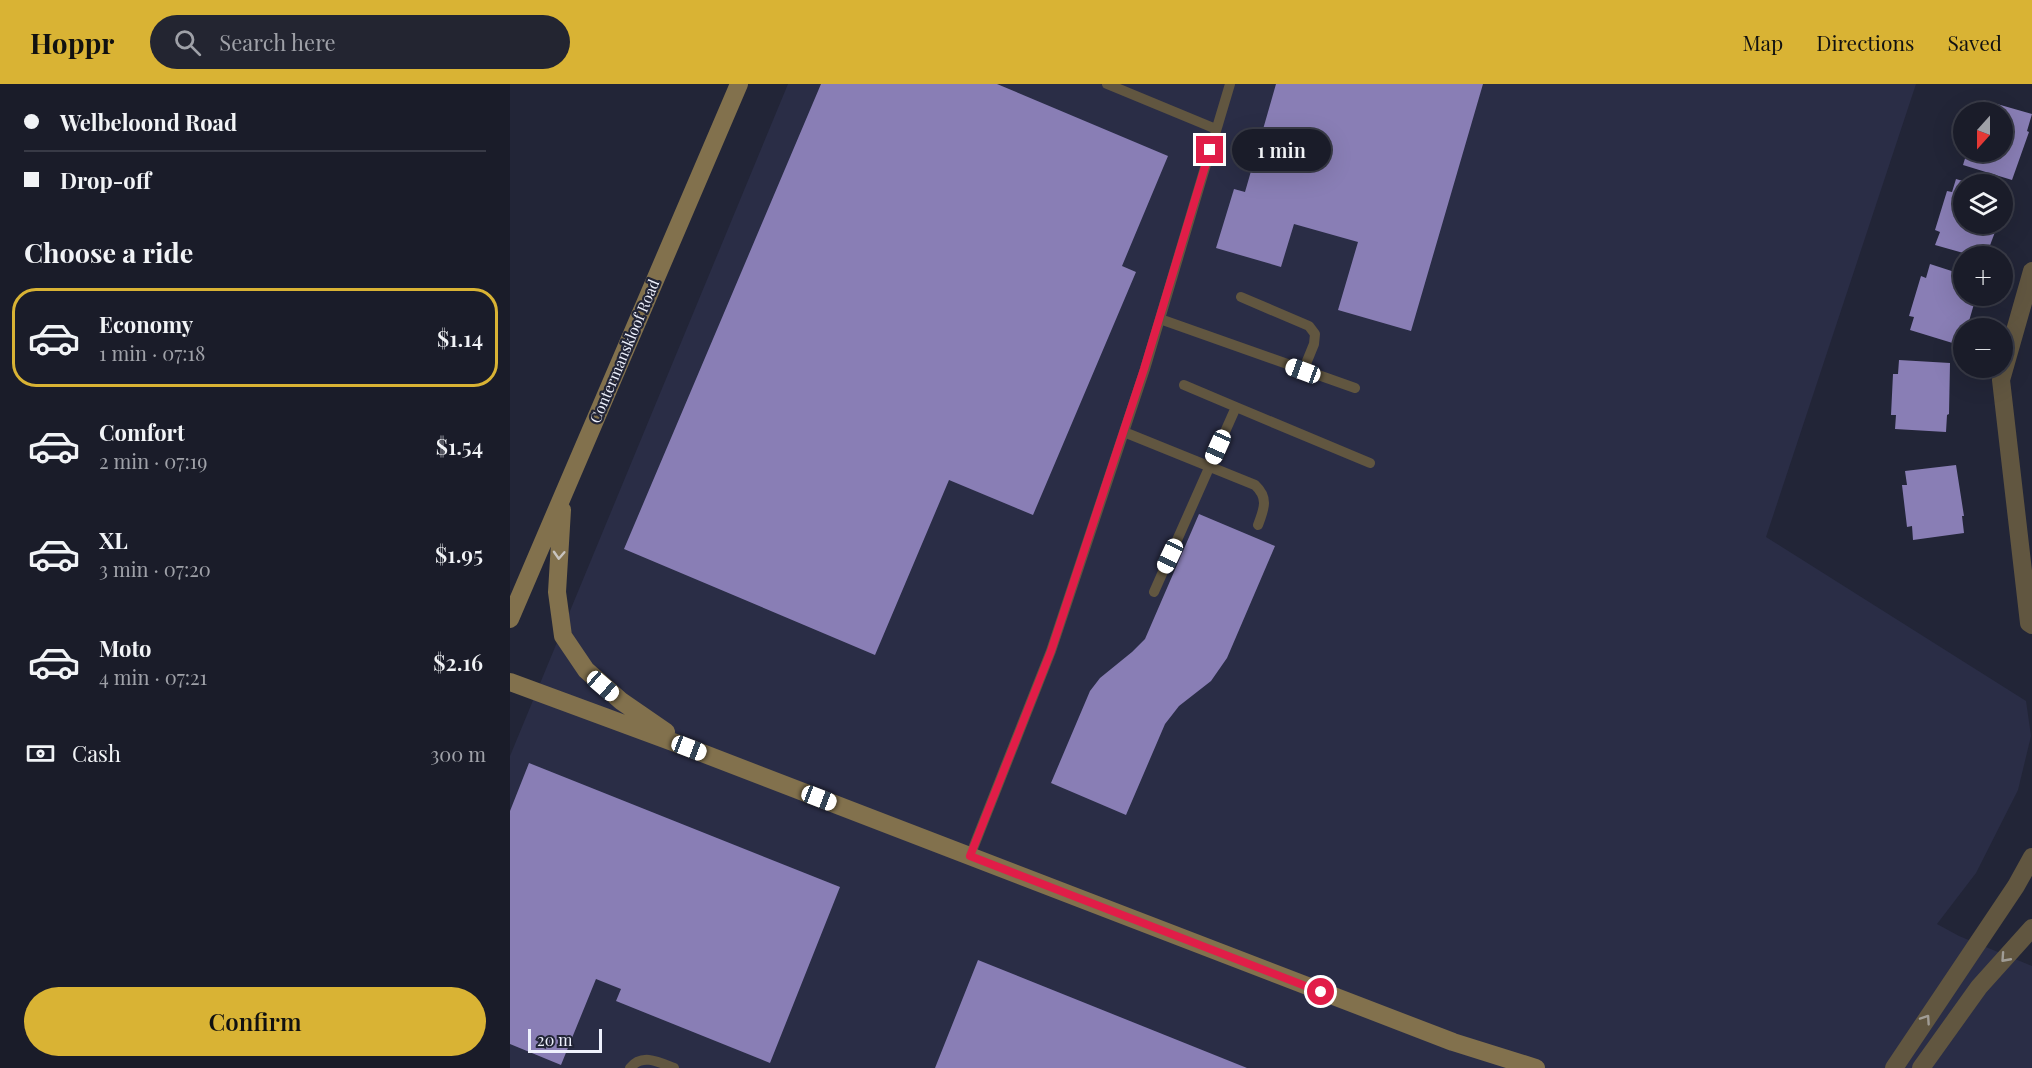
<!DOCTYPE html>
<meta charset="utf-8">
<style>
:root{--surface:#1a1c29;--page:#232531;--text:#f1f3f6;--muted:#9fa1a8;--line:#383a46;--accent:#d9b334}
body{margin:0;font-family:"Playfair Display",serif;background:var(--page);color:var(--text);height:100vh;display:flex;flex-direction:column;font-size:22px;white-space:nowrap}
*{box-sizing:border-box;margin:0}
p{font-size:20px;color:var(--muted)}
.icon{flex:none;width:33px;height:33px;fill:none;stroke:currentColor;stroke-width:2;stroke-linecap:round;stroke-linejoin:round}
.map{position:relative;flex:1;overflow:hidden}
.drawer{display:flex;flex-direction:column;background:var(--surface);width:510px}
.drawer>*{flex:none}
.hud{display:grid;align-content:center;height:132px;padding:0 24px;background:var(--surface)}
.needle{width:39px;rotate:201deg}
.controls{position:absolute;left:1443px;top:18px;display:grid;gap:12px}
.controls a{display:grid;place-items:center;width:60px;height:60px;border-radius:50%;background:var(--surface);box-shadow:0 6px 24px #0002,0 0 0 2px var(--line);font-size:30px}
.scale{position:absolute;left:18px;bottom:15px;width:74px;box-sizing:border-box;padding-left:6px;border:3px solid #eef1fd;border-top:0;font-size:16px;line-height:21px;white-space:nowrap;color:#eef1fd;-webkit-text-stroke:4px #222537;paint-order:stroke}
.end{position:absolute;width:27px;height:27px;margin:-14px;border:8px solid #e11d48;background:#fff;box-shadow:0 0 0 3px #fff}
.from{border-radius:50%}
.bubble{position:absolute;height:42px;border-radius:21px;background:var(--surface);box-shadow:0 6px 24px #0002,0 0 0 2px var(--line);font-size:20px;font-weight:600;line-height:42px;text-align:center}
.car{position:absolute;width:18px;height:36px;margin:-18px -9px;border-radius:8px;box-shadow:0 0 4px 2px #0007;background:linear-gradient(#fff 24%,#345 0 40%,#fff 0 76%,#345 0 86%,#fff 0)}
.hud b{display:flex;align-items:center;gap:21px;height:57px;font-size:22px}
.hud b+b{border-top:2px solid var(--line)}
.hud i{width:15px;height:15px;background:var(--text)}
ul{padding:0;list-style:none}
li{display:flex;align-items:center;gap:18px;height:99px;margin:0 12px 9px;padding:0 12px;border:3px solid transparent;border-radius:24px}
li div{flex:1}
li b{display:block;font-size:22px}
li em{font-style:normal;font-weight:600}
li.selected{border-color:var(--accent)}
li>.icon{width:54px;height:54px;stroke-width:1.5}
h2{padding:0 24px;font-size:27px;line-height:72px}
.pay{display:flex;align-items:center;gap:15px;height:66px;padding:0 24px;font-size:22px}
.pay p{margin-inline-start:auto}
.primary-button{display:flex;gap:12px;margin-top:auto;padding:12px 24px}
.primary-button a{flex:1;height:69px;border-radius:36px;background:var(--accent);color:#111;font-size:24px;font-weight:600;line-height:69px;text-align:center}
header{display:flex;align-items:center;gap:36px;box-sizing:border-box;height:84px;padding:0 30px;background:var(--accent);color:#111}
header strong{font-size:28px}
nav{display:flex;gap:33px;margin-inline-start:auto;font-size:21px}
.search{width:420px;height:54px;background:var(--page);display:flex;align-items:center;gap:15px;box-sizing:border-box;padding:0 21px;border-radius:33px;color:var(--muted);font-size:22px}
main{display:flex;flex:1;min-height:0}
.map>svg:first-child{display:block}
.built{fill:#2a2d46}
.building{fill:#897eb5}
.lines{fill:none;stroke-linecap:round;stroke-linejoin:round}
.lane{stroke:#615640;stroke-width:10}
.street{stroke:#615640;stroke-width:18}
.secondary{stroke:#82714d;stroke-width:18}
.oneway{stroke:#c8c4bf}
.oneway2{stroke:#a09c95}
.route{stroke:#e11d48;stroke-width:8}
.labels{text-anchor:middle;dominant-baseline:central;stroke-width:4.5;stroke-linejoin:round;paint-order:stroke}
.street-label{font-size:15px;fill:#eef1fd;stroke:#222537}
</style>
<header>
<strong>Hoppr</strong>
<div class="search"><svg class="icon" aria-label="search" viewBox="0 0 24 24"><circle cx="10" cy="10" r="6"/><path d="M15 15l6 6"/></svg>Search here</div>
<nav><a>Map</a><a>Directions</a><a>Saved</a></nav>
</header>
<main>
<section class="drawer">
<div class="hud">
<b><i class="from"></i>Welbeloond Road</b>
<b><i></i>Drop-off</b>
</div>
<h2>Choose a ride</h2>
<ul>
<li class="selected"><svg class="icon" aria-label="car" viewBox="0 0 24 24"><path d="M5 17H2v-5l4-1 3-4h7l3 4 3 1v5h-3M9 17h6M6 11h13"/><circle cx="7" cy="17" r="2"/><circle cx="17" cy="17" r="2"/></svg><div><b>Economy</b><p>1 min · 07:18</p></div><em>$1.14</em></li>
<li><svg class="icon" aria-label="car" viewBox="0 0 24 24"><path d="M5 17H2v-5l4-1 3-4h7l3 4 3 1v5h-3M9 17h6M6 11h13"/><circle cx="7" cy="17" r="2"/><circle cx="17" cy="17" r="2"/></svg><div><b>Comfort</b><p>2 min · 07:19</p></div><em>$1.54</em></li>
<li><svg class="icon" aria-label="car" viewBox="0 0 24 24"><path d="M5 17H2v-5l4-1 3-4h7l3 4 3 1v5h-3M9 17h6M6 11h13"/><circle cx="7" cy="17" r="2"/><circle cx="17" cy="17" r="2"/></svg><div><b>XL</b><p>3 min · 07:20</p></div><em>$1.95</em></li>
<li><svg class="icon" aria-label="car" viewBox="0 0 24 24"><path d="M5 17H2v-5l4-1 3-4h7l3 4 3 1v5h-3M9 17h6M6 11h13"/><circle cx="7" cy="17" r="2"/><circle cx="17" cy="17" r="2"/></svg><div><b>Moto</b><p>4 min · 07:21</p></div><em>$2.16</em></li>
</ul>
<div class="pay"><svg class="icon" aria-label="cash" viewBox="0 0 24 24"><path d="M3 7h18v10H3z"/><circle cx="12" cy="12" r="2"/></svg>Cash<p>300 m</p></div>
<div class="primary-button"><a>Confirm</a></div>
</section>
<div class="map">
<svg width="1522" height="984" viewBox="0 0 1522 984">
<rect width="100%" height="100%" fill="#222537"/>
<path class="built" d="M278,0h1128l-150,453 260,164 5,35 -13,54 -42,83 -39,51 22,12 73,30v102h-1522v-312z"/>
<path class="building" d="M311,0h176l171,72 -46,110 14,6 -103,243 -84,-35 -74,175 -251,-106z
M766,0h207l-72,247 -73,-21 20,-68 -64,-18 -13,43 -65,-19 18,-59 11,3z
M1473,16l49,14 -5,17 2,1 -17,48 -49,-15 4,-13h35v-40h-23z
M1446,95l17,5h-9v40h34l-12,32h-12l-39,-11 5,-13 -5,-2 12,-39 5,1z
M1420,180l34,11v21l12,1 -9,31h-3l-5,17 -49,-15 4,-13 -5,-1 12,-40 5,2z
M1389,276l51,3 -1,51 -2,1 -1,17 -51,-3 1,-14h-5l2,-41h5z
M1446,381l8,51h-2l2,17 -51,7 -1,-14 -5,1 -5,-42h5l-2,-14z
M689,430l76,32 -48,112 -16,23 -32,25 -14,18 -39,91 -75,-32 39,-92 10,-13 32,-26 13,-13z
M19,679l311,124 -70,176 -154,-62 5,-12 -25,-10 -35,86 -51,-21v-233z
M468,876l269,108h-312z"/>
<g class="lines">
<path class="lane" d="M597,0l109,45
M731,213l68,29 6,8 -1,10 -11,27
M650,235l195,69
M674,301l52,22
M614,348l131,53c14,13 9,24 3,40
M644,508l82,-185 134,56
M460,772l81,-205 94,-282 85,-285
M120,984c12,-15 29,-6 44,0"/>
<path class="street" d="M1522,187l-31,109 28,243 3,2
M1384,984l122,-182 16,-29
M1411,984l58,-81 53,-59"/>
<path class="secondary" d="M52,426l-5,82 6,44 23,34 35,31 45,31
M0,535l229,-535
M0,598l179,66 764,294 83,26"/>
</g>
<defs><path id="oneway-chevron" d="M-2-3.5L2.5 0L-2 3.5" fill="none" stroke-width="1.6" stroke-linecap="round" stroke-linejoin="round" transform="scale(1.5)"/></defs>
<use class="oneway" href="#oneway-chevron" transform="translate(49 471) rotate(93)"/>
<g class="oneway2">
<use href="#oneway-chevron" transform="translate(1495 874) rotate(132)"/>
<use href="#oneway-chevron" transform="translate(1416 935) rotate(-56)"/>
</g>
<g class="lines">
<path class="route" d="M700,66l-66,219 -93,282 -81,205 351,136"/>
</g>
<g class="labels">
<g class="street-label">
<text transform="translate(114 267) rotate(-67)">Contermanskloof Road</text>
</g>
</g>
</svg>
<div class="controls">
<a><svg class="needle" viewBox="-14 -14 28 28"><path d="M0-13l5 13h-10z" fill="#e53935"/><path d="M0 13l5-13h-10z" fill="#9fa1a8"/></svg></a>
<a><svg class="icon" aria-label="layers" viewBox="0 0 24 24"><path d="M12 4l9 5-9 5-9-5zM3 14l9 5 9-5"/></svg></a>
<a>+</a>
<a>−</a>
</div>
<div class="scale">20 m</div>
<i class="end from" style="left:811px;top:908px"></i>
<i class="end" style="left:700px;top:66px"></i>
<div class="bubble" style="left:722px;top:45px;width:99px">1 min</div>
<i class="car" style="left:793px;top:287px;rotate:290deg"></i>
<i class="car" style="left:708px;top:363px;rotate:204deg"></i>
<i class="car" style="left:660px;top:472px;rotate:205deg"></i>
<i class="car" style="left:93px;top:602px;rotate:131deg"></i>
<i class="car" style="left:179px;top:664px;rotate:111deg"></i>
<i class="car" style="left:309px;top:714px;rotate:111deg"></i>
</div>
</main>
